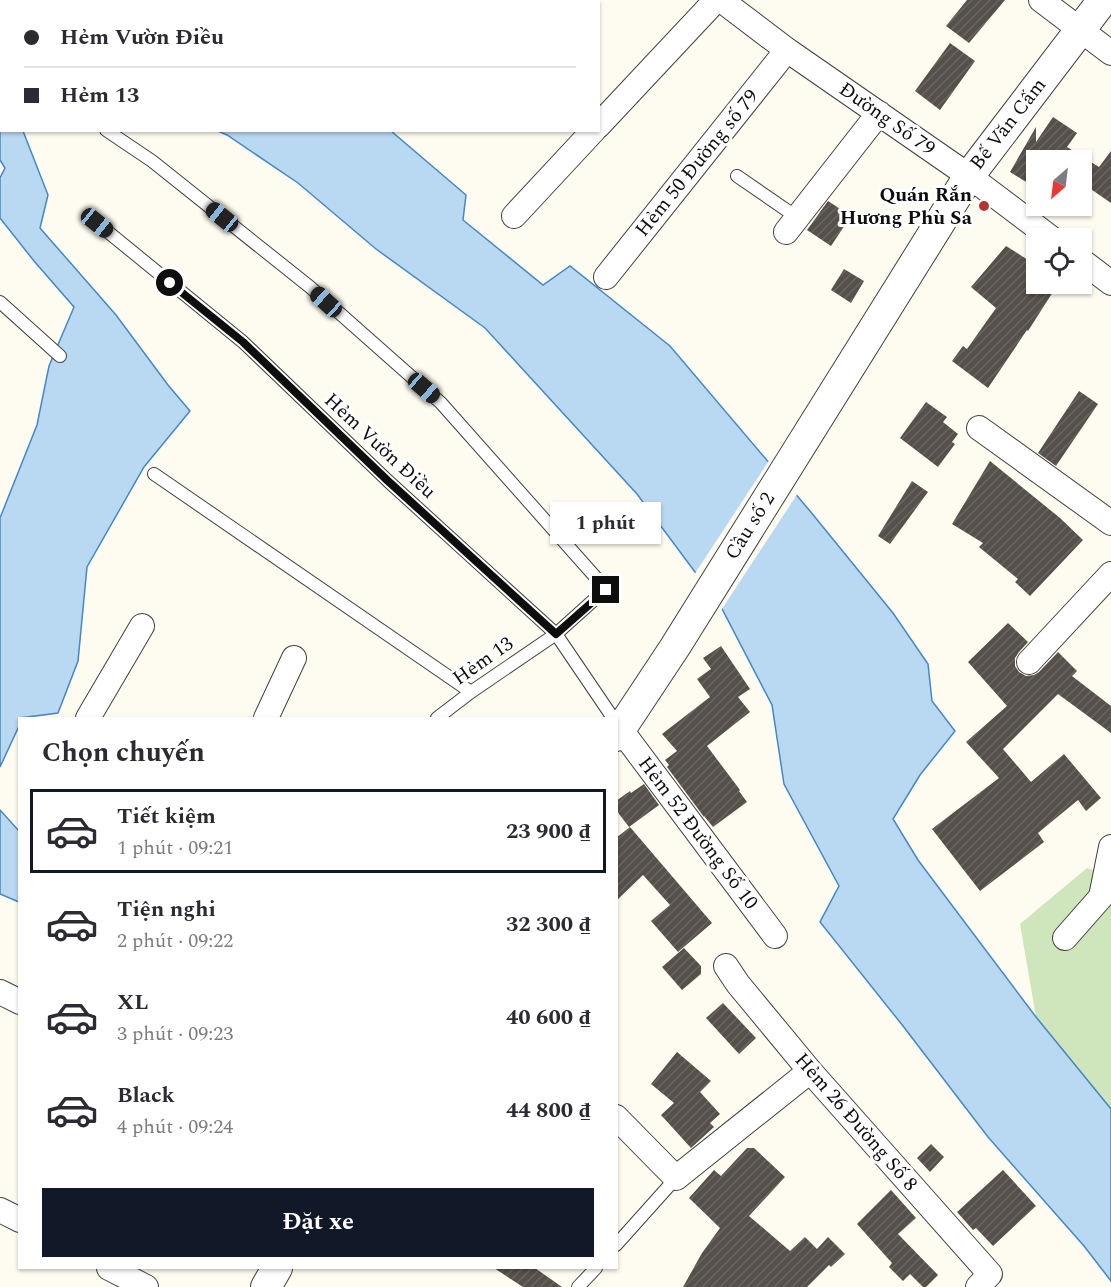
<!DOCTYPE html>
<html lang="vi">
<meta charset="utf-8">
<style>
:root{--surface:#fff;--page:#f7f7f7;--text:#2b2b33;--muted:#7c7c81;--line:#e1e1e2;--accent:#111827}
body{margin:0;font-family:Spectral,serif;background:var(--page);color:var(--text);height:100vh;display:flex;flex-direction:column;font-size:22px;white-space:nowrap}
*{box-sizing:border-box;margin:0}
p{font-size:20px;color:var(--muted)}
.icon{flex:none;width:33px;height:33px;fill:none;stroke:currentColor;stroke-width:2;stroke-linecap:round;stroke-linejoin:round}
.map{position:relative;flex:1;overflow:hidden}
.details{position:absolute;left:18px;top:717px;width:600px;height:552px;display:flex;flex-direction:column;background:var(--surface);border-radius:0px;box-shadow:0 2px 4px #0004}
.details>*{flex:none}
.guide{position:absolute;left:0px;top:0px;width:600px;height:132px;box-shadow:0 2px 4px #0004;display:grid;align-content:center;height:132px;padding:0 24px;background:var(--surface)}
.needle{width:39px;rotate:208deg}
.tools{position:absolute;left:1026px;top:150px;display:grid;gap:12px}
.tools a{display:grid;place-items:center;width:66px;height:66px;border-radius:0px;background:var(--surface);box-shadow:0 2px 4px #0004;font-size:30px}
.end{position:absolute;width:27px;height:27px;margin:-14px;border:8px solid #0e0e0e;background:#fff;box-shadow:0 0 0 3px #fff}
.from{border-radius:50%}
.bubble{position:absolute;height:42px;border-radius:0px;background:var(--surface);box-shadow:0 2px 4px #0004;font-size:20px;font-weight:700;line-height:42px;text-align:center}
.car{position:absolute;width:18px;height:36px;margin:-18px -9px;border-radius:8px;box-shadow:0 0 4px 2px #0007;background:linear-gradient(#222 24%,#8ab4d8 0 40%,#222 0 76%,#8ab4d8 0 86%,#222 0)}
.guide b{display:flex;align-items:center;gap:21px;height:57px;font-size:22px}
.guide b+b{border-top:2px solid var(--line)}
.guide i{width:15px;height:15px;background:var(--text)}
ul{padding:0;list-style:none}
li{display:flex;align-items:center;gap:18px;height:84px;margin:0 12px 9px;padding:0 12px;border:3px solid transparent;border-radius:0px}
li div{flex:1}
li b{display:block;font-size:22px}
li em{font-style:normal;font-weight:700}
li.selected{border-color:var(--accent)}
li>.icon{width:54px;height:54px;stroke-width:1.5}
h2{padding:0 24px;font-size:27px;line-height:72px}
.button{display:flex;gap:12px;margin-top:auto;padding:12px 24px}
.button a{flex:1;height:69px;border-radius:0px;background:var(--accent);color:#fff;font-size:24px;font-weight:700;line-height:69px;text-align:center}
.map>svg:first-child{display:block}
.grass{fill:#cfe6bc}
.water{fill:#b9d8f1;stroke:#4688c2;stroke-width:1.5}
.pier{fill:#fefcf0}
.building{fill:url(#building-hatch)}
.lines{fill:none;stroke-linecap:round;stroke-linejoin:round}
.service-casing{stroke:#414141;stroke-width:14}
.minor-casing{stroke:#414141;stroke-width:26}
.tertiary-casing{stroke:#414141;stroke-width:32}
.service{stroke:#fff;stroke-width:12}
.minor{stroke:#fff;stroke-width:24}
.tertiary{stroke:#fff;stroke-width:30}
.route{stroke:#0e0e0e;stroke-width:8}
.poi-dot{fill:#b33431;stroke:#fff;stroke-width:2}
.labels{text-anchor:middle;dominant-baseline:central;stroke-width:6;stroke-linejoin:round;paint-order:stroke}
.street-label{font-size:20px;fill:#0e0e0e;stroke:#fff}
.poi-label{font-size:20px;font-weight:bold;fill:#0e0e0e;stroke:#fff;text-anchor:end}
</style>
<div class="map">
<svg width="1111" height="1287" viewBox="0 0 1111 1287">
<defs>
<pattern id="building-hatch" width="6" height="6" patternUnits="userSpaceOnUse" patternTransform="scale(1.5)"><rect width="6" height="6" fill="#56504b"/><path d="M-1 1l2-2M0 6l6-6M5 7l2-2" fill="none" stroke="#696561"/></pattern>
</defs>
<rect width="100%" height="100%" fill="#fefcf0"/>
<path class="grass" d="M1087,868l24,10v231l-75,-92 -16,-93z"/>
<path class="water" d="M0,0h236l2,1 -236,1v128l21,1 25,64 -8,33 76,87 52,70 22,26 -46,56 -57,100 -9,94 -20,52 -38,5 -1,8 -19,41v-249l37,-93 12,-59 25,-59 -40,-46 -34,-43v-40l5,-10 -5,-8z
M218,131h173l75,64 -3,25 80,65 27,-19 100,80 140,165 83,102 35,51 4,37 23,30 -35,44 -27,44 25,41 36,48 82,109 75,92v172l-27,-35 -96,-109 -85,-111 -83,-104 19,-36 -55,-102 -12,-79 -51,-98 -84,-113 -152,-166 -109,-79 -78,-66 -71,-48z
M0,810l19,21v71l-19,-8z"/>
<path class="pier" d="M770,459l28,34 -78,119 -26,-37z"/>
<path class="building" d="M967,0h38l-36,43 -23,-17z
M950,43l25,18 -35,49 -25,-19z
M1053,117l24,16 -10,14 32,20 12,-16v52l-29,-20v-23h-46v28l-26,-16 26,-45v15z
M828,201l23,15 -20,30 -24,-16z
M1006,246l30,19v19h22l-30,47 -1,-1 -39,58 -36,-27 11,-15 4,3 29,-41 -25,-21z
M844,269l20,12 -13,22 -20,-13z
M1079,391l19,13 -42,62 -18,-13z
M926,402l21,15 -4,5 15,12 -6,8 3,2 -17,23 -38,-29z
M990,461l70,57 23,22 -53,56 -15,-14 3,-3 -39,-32 4,-4 -31,-19z
M912,481l16,11 -38,52 -12,-8z
M1008,623l20,19 -9,10 -4,6v8l4,6 7,4 8,-1 5,-3 19,-20 19,19 -5,5 39,30v27l-53,-39 -55,55 28,33 33,-28 37,44 -15,13 -8,-11 -40,33 6,9 -64,49 -48,-62 67,-51 -33,-36 41,-36 -39,-44z
M721,646l29,43 -12,8 12,15 -43,34 33,44 -1,1 8,11 -34,25 -9,-11v1l-37,-50 2,-2 -4,-5 12,-9 -15,-17 48,-37 -13,-18 14,-10 -8,-11z
M644,784l15,21 -30,22 -13,-17v-9l14,-10 1,2z
M630,827l82,96 -34,29 -27,-31 19,-16 -27,-30 -27,26v-63z
M684,948l17,18v8l-19,16 -20,-23z
M723,1003l33,35 -17,16 -33,-36z
M677,1052l34,29 -11,11 20,22 -10,9 4,4 -23,21 -30,-33 13,-12 -23,-19z
M931,1144l13,13 -14,15 -13,-14z
M747,1148h7l31,29 -36,39 41,35 15,-14 12,12 11,-12 17,17 -14,13 -2,-2 -22,22h-124l19,-34 18,-25 -31,-30 25,-28 7,6z
M1003,1170l33,36 -43,40 -17,-18 -3,2 -16,-18z
M891,1190l25,28 -18,16 40,41 -12,12h-3l-13,-13 -7,7 -14,-14 3,-4 -35,-39z
M494,1268h41l27,19h-39z"/>
<g class="lines">
<g class="service-casing">
<path id="service" d="M106,130l46,31 158,126 131,116 165,186 -50,45 -85,58 -34,26
M737,176l61,42
M97,223l146,119 145,139 168,153 57,84
M0,302l60,54
M154,474l317,218
M616,1245l60,-67
M578,1287l18,-19"/>
</g>
<g class="minor-casing">
<path id="minor" d="M721,0l66,50 182,126 82,62
M1041,0l70,53
M532,2l1,-2
M598,126l118,-126
M514,216l80,-86
M786,232l93,-119
M1082,261l29,22
M606,277l181,-227
M979,428l132,95
M1029,662l82,-88
M88,718l54,-92
M266,718l28,-60
M621,730l154,206
M1065,938l36,-41 10,-50
M726,966l12,18 72,87 180,203 -12,13
M0,992l20,10
M616,1117l60,61 134,-107
M0,1210l20,10
M109,1268l37,19"/>
</g>
<g class="tertiary-casing">
<path id="tertiary" d="M616,736l59,-89 294,-471 134,-176
M266,1287l11,-19"/>
</g>
<use href="#service" class="service"/>
<use href="#minor" class="minor"/>
<use href="#tertiary" class="tertiary"/>
</g>
<g class="lines">
<path class="route" d="M170,283l73,59 145,139 168,153 50,-44"/>
</g>
<circle class="poi-dot" cx="984" cy="206" r="6"/>
<g class="labels">
<g class="street-label">
<text transform="translate(887 119) rotate(35)">Đường Số 79</text>
<text transform="translate(1008 124) rotate(-52)">Bế Văn Cấm</text>
<text transform="translate(697 163) rotate(-51)">Hẻm 50 Đường số 79</text>
<text transform="translate(380 446) rotate(43)">Hẻm Vườn Điều</text>
<text transform="translate(750 526) rotate(-58)">Cầu số 2</text>
<text transform="translate(483 661) rotate(-35)">Hẻm 13</text>
<text transform="translate(698 833) rotate(53)">Hẻm 52 Đường Số 10</text>
<text transform="translate(856 1122) rotate(49)">Hẻm 26 Đường Số 8</text>
</g>
<g class="poi-label">
<text x="972" y="195">Quán Rắn<tspan x="972" dy="23">Hương Phù Sa</tspan></text>
</g>
</g>
</svg>
<div class="tools">
<a><svg class="needle" viewBox="-14 -14 28 28"><path d="M0-13l5 13h-10z" fill="#e53935"/><path d="M0 13l5-13h-10z" fill="#7c7c81"/></svg></a>
<a><svg class="icon" aria-label="locate" viewBox="0 0 24 24"><circle cx="12" cy="12" r="6"/><path d="M12 2v4M12 18v4M2 12h4M18 12h4"/></svg></a>
</div>
<i class="end from" style="left:170px;top:283px"></i>
<i class="end" style="left:606px;top:590px"></i>
<div class="bubble" style="left:550px;top:502px;width:111px">1 phút</div>
<i class="car" style="left:222px;top:217px;rotate:309deg"></i>
<i class="car" style="left:97px;top:223px;rotate:129deg"></i>
<i class="car" style="left:326px;top:302px;rotate:312deg"></i>
<i class="car" style="left:424px;top:388px;rotate:131deg"></i>
<div class="guide">
<b><i class="from"></i>Hẻm Vườn Điều</b>
<b><i></i>Hẻm 13</b>
</div>
<section class="details">
<h2>Chọn chuyến</h2>
<ul>
<li class="selected"><svg class="icon" aria-label="car" viewBox="0 0 24 24"><path d="M5 17H2v-5l4-1 3-4h7l3 4 3 1v5h-3M9 17h6M6 11h13"/><circle cx="7" cy="17" r="2"/><circle cx="17" cy="17" r="2"/></svg><div><b>Tiết kiệm</b><p>1 phút · 09:21</p></div><em>23 900 ₫</em></li>
<li><svg class="icon" aria-label="car" viewBox="0 0 24 24"><path d="M5 17H2v-5l4-1 3-4h7l3 4 3 1v5h-3M9 17h6M6 11h13"/><circle cx="7" cy="17" r="2"/><circle cx="17" cy="17" r="2"/></svg><div><b>Tiện nghi</b><p>2 phút · 09:22</p></div><em>32 300 ₫</em></li>
<li><svg class="icon" aria-label="car" viewBox="0 0 24 24"><path d="M5 17H2v-5l4-1 3-4h7l3 4 3 1v5h-3M9 17h6M6 11h13"/><circle cx="7" cy="17" r="2"/><circle cx="17" cy="17" r="2"/></svg><div><b>XL</b><p>3 phút · 09:23</p></div><em>40 600 ₫</em></li>
<li><svg class="icon" aria-label="car" viewBox="0 0 24 24"><path d="M5 17H2v-5l4-1 3-4h7l3 4 3 1v5h-3M9 17h6M6 11h13"/><circle cx="7" cy="17" r="2"/><circle cx="17" cy="17" r="2"/></svg><div><b>Black</b><p>4 phút · 09:24</p></div><em>44 800 ₫</em></li>
</ul>
<div class="button"><a>Đặt xe</a></div>
</section>
</div>
